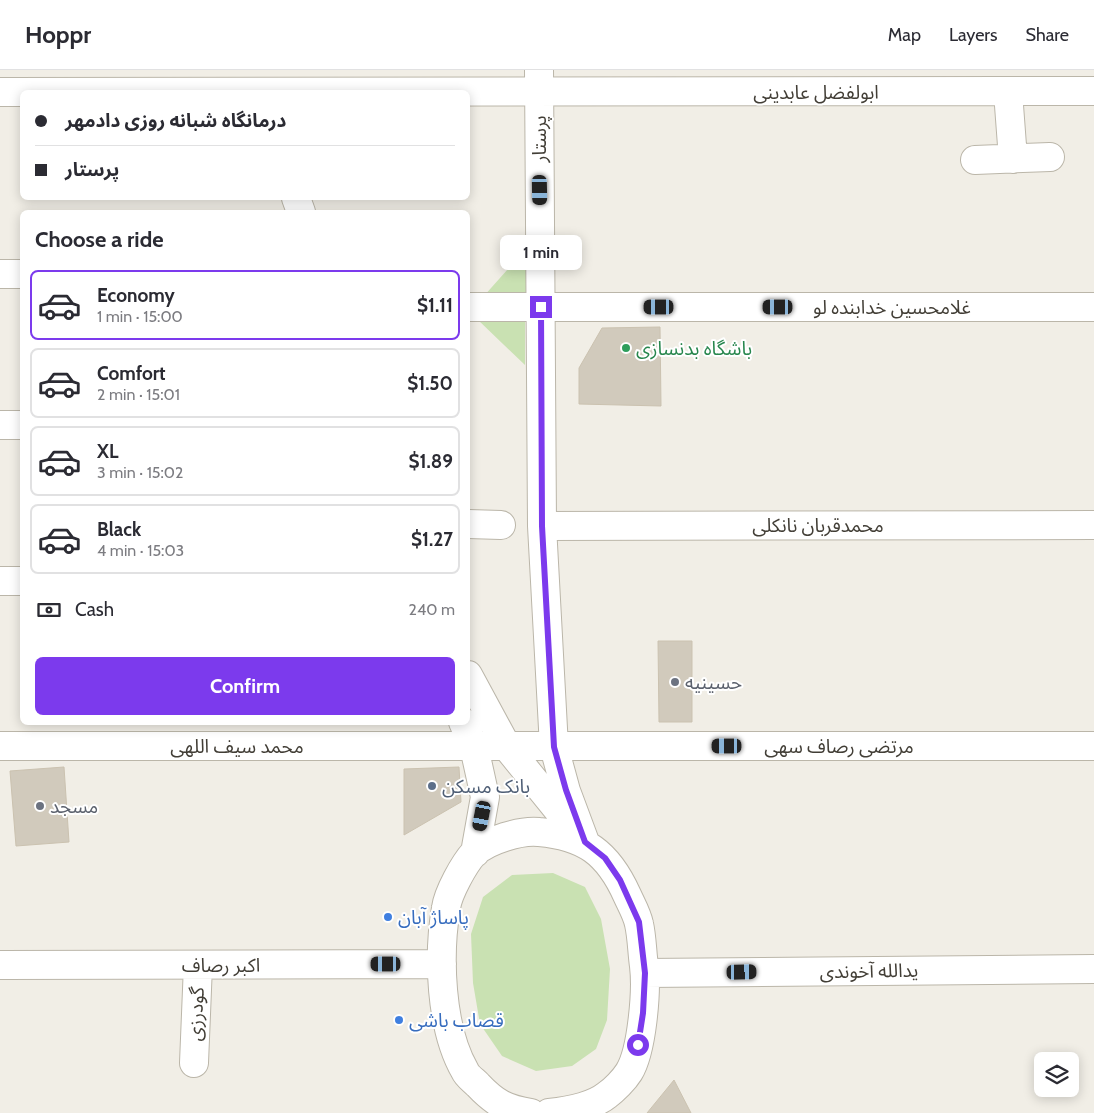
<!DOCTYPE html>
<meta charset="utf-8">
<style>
:root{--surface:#fff;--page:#f2f2f3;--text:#2b2b33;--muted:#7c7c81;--line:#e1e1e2;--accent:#7c3aed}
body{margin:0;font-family:Cabin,"Noto Sans Arabic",sans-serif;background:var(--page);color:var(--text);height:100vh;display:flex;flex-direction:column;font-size:19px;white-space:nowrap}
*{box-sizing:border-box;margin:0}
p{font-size:16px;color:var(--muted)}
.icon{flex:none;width:28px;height:28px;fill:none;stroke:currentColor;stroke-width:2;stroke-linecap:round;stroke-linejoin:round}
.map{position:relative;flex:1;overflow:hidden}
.drawer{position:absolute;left:20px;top:140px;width:450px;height:515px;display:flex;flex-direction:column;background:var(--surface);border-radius:8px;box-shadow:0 2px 12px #0003}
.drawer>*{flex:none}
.banner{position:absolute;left:20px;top:20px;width:450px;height:110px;border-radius:8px;box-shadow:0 2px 12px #0003;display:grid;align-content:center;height:110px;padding:0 15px;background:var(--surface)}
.tools{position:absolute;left:1034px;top:982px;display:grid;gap:10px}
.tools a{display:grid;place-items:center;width:45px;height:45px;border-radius:8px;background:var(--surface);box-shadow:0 2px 12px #0003;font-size:25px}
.end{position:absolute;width:22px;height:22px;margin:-11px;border:6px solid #7c3aed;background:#fff;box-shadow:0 0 0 2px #fff}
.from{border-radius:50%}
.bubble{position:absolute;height:35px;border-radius:8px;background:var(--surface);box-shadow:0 2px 12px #0003;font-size:16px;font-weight:800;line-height:35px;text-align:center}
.car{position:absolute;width:15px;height:30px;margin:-15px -8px;border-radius:6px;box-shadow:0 0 4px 1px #0007;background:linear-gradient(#222 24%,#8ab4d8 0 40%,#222 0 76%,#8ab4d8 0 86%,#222 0)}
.banner b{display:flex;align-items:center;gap:18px;height:48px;font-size:19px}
.banner b+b{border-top:1px solid var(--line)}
.banner i{width:12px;height:12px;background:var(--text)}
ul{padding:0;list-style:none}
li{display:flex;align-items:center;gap:15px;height:70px;margin:0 10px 8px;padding:0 5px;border:2px solid var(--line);border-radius:8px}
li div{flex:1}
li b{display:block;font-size:19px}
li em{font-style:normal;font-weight:800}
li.active{border-color:var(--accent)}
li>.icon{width:45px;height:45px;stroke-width:1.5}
h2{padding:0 15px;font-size:22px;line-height:60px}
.pay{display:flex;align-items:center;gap:12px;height:55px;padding:0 15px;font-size:19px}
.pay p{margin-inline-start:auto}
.primary-button{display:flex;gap:10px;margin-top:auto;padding:10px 15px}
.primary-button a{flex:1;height:58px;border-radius:8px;background:var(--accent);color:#fff;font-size:20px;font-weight:800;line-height:58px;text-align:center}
header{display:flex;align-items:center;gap:30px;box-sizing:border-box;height:70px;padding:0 25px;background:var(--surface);border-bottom:1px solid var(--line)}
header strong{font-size:24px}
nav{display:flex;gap:28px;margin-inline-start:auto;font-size:18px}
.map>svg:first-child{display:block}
.green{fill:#c9e1b2}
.building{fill:#d1cabc;stroke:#cbc2b0}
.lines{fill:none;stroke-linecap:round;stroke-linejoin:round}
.minor-casing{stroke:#bbb6a9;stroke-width:30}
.minor{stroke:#fff;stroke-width:28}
.route{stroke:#7c3aed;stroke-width:6}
.leisure-dot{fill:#2e9e5b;stroke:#fff;stroke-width:2}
.worship-dot{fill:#6b7280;stroke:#fff;stroke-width:2}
.service-dot{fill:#5c6f8a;stroke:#fff;stroke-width:2}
.shop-dot{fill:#3f7fe0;stroke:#fff;stroke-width:2}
.labels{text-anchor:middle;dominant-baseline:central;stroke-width:4;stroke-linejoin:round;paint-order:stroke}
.street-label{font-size:19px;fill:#423e36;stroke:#fff}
.leisure-label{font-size:19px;fill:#27864d;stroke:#fff;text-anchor:start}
.worship-label{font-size:19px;fill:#5b616d;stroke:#fff;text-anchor:start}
.service-label{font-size:19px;fill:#4e5e75;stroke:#fff;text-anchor:start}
.shop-label{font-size:19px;fill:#366cbe;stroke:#fff;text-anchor:start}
</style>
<header>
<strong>Hoppr</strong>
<nav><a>Map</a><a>Layers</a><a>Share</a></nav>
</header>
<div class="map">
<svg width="1094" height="1043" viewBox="0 0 1094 1043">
<rect width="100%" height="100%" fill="#f1eee6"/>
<path class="green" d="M531,173v54h-48z
M477,249l48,1v45z
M553,803l32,14 16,32 9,50 -3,51 -11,29 -24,17 -36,5 -34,-15 -22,-32 -7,-41 -2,-49 12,-37 29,-22z"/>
<path class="building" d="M660,257l1,79 -82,-2v-36l23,-40z
M658,571h34v81h-33z
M64,697l5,75 -53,4 -6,-75z
M459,697l2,35 -57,33v-66z
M674,1010l17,33h-44z"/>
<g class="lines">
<g class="minor-casing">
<path id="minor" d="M539,0l3,456 12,221 12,44 19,51
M0,22l1094,-1
M1008,22l5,67
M975,90l75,-3
M296,128l5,14
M0,204h22
M468,237h626
M0,355h22
M468,454l33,1
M542,456l552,-1
M0,511h22
M468,605l39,72 64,79
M463,652l11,25 11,50 -10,56
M0,676h1094
M0,895l442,-1
M645,903l449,-4
M194,993l4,-98
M531,1043c-25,-4 -36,-10 -53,-28 -5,-5 -11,-9 -13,-14 -25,-43 -27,-116 -19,-163 2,-15 18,-44 28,-55 14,-13 47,-23 65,-21 46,4 69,21 88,63 4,9 10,19 12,29 3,13 3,28 5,42 3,25 -2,85 -15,106 -5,8 -15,18 -22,23 -15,12 -39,16 -58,18"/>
</g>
<use href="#minor" class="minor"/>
</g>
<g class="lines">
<path class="route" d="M541,237l1,219 12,221 12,43 19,52 20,16 15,22 19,42 6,51 -2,40 -5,32"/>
</g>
<circle class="leisure-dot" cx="626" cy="278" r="5"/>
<g class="worship-dot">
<circle cx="675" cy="612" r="5"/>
<circle cx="40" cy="736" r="5"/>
</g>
<circle class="service-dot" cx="432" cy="716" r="5"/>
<g class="shop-dot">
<circle cx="388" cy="847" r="5"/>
<circle cx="399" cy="950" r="5"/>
</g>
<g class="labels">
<g class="street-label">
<text x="816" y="22">ابولفضل عابدینی</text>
<text transform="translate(539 69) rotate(-90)">پرستار</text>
<text x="892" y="237">غلامحسین خدابنده لو</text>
<text x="818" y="455">محمدقربان نانکلی</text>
<text x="237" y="676">محمد سیف اللهی</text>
<text x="839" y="676">مرتضی رصاف سهی</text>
<text x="221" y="895">اکبر رصاف</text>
<text transform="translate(869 901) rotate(-1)">یدالله آخوندی</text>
<text transform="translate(196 944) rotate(-87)">گودرزی</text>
</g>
<g class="leisure-label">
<text x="636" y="278">باشگاه بدنسازی</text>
</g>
<g class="worship-label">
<text x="685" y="612">حسینیه</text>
<text x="50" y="736">مسجد</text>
</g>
<g class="service-label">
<text x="442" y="716">بانک مسکن</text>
</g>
<g class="shop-label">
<text x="398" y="847">پاساژ آبان</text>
<text x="409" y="950">قصاب باشی</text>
</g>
</g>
</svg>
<div class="tools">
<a><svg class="icon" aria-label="layers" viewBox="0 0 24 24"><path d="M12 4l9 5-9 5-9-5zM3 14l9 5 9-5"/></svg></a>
</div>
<i class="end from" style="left:638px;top:975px"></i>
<i class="end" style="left:541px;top:237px"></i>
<div class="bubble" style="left:500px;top:165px;width:82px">1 min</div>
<i class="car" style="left:540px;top:120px;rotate:179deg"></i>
<i class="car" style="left:659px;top:237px;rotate:270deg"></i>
<i class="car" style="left:778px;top:237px;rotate:270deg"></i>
<i class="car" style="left:727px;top:676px;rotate:270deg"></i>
<i class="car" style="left:482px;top:746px;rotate:191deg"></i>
<i class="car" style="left:386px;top:894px;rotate:270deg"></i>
<i class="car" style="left:742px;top:902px;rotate:89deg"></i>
<div class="banner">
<b><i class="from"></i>درمانگاه شبانه روزی دادمهر</b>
<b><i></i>پرستار</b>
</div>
<section class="drawer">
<h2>Choose a ride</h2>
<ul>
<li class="active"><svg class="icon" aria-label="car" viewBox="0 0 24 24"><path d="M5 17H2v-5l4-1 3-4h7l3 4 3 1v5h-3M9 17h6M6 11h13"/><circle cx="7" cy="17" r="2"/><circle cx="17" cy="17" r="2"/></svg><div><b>Economy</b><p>1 min · 15:00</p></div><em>$1.11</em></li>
<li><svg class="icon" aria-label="car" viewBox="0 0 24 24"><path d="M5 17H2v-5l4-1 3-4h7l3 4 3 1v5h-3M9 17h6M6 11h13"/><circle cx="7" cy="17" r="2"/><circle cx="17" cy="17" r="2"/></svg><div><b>Comfort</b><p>2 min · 15:01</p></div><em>$1.50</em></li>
<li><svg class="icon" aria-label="car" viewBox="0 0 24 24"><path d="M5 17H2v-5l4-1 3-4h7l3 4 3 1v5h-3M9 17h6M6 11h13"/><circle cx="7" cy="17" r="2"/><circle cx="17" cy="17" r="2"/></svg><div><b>XL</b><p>3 min · 15:02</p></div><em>$1.89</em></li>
<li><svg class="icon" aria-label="car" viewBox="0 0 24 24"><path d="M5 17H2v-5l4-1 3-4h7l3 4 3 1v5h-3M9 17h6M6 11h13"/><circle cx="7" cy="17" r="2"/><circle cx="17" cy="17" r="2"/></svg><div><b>Black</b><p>4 min · 15:03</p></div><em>$1.27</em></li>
</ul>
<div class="pay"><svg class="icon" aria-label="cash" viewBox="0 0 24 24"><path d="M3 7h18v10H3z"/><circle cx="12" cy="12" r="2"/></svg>Cash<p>240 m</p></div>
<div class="primary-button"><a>Confirm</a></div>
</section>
</div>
